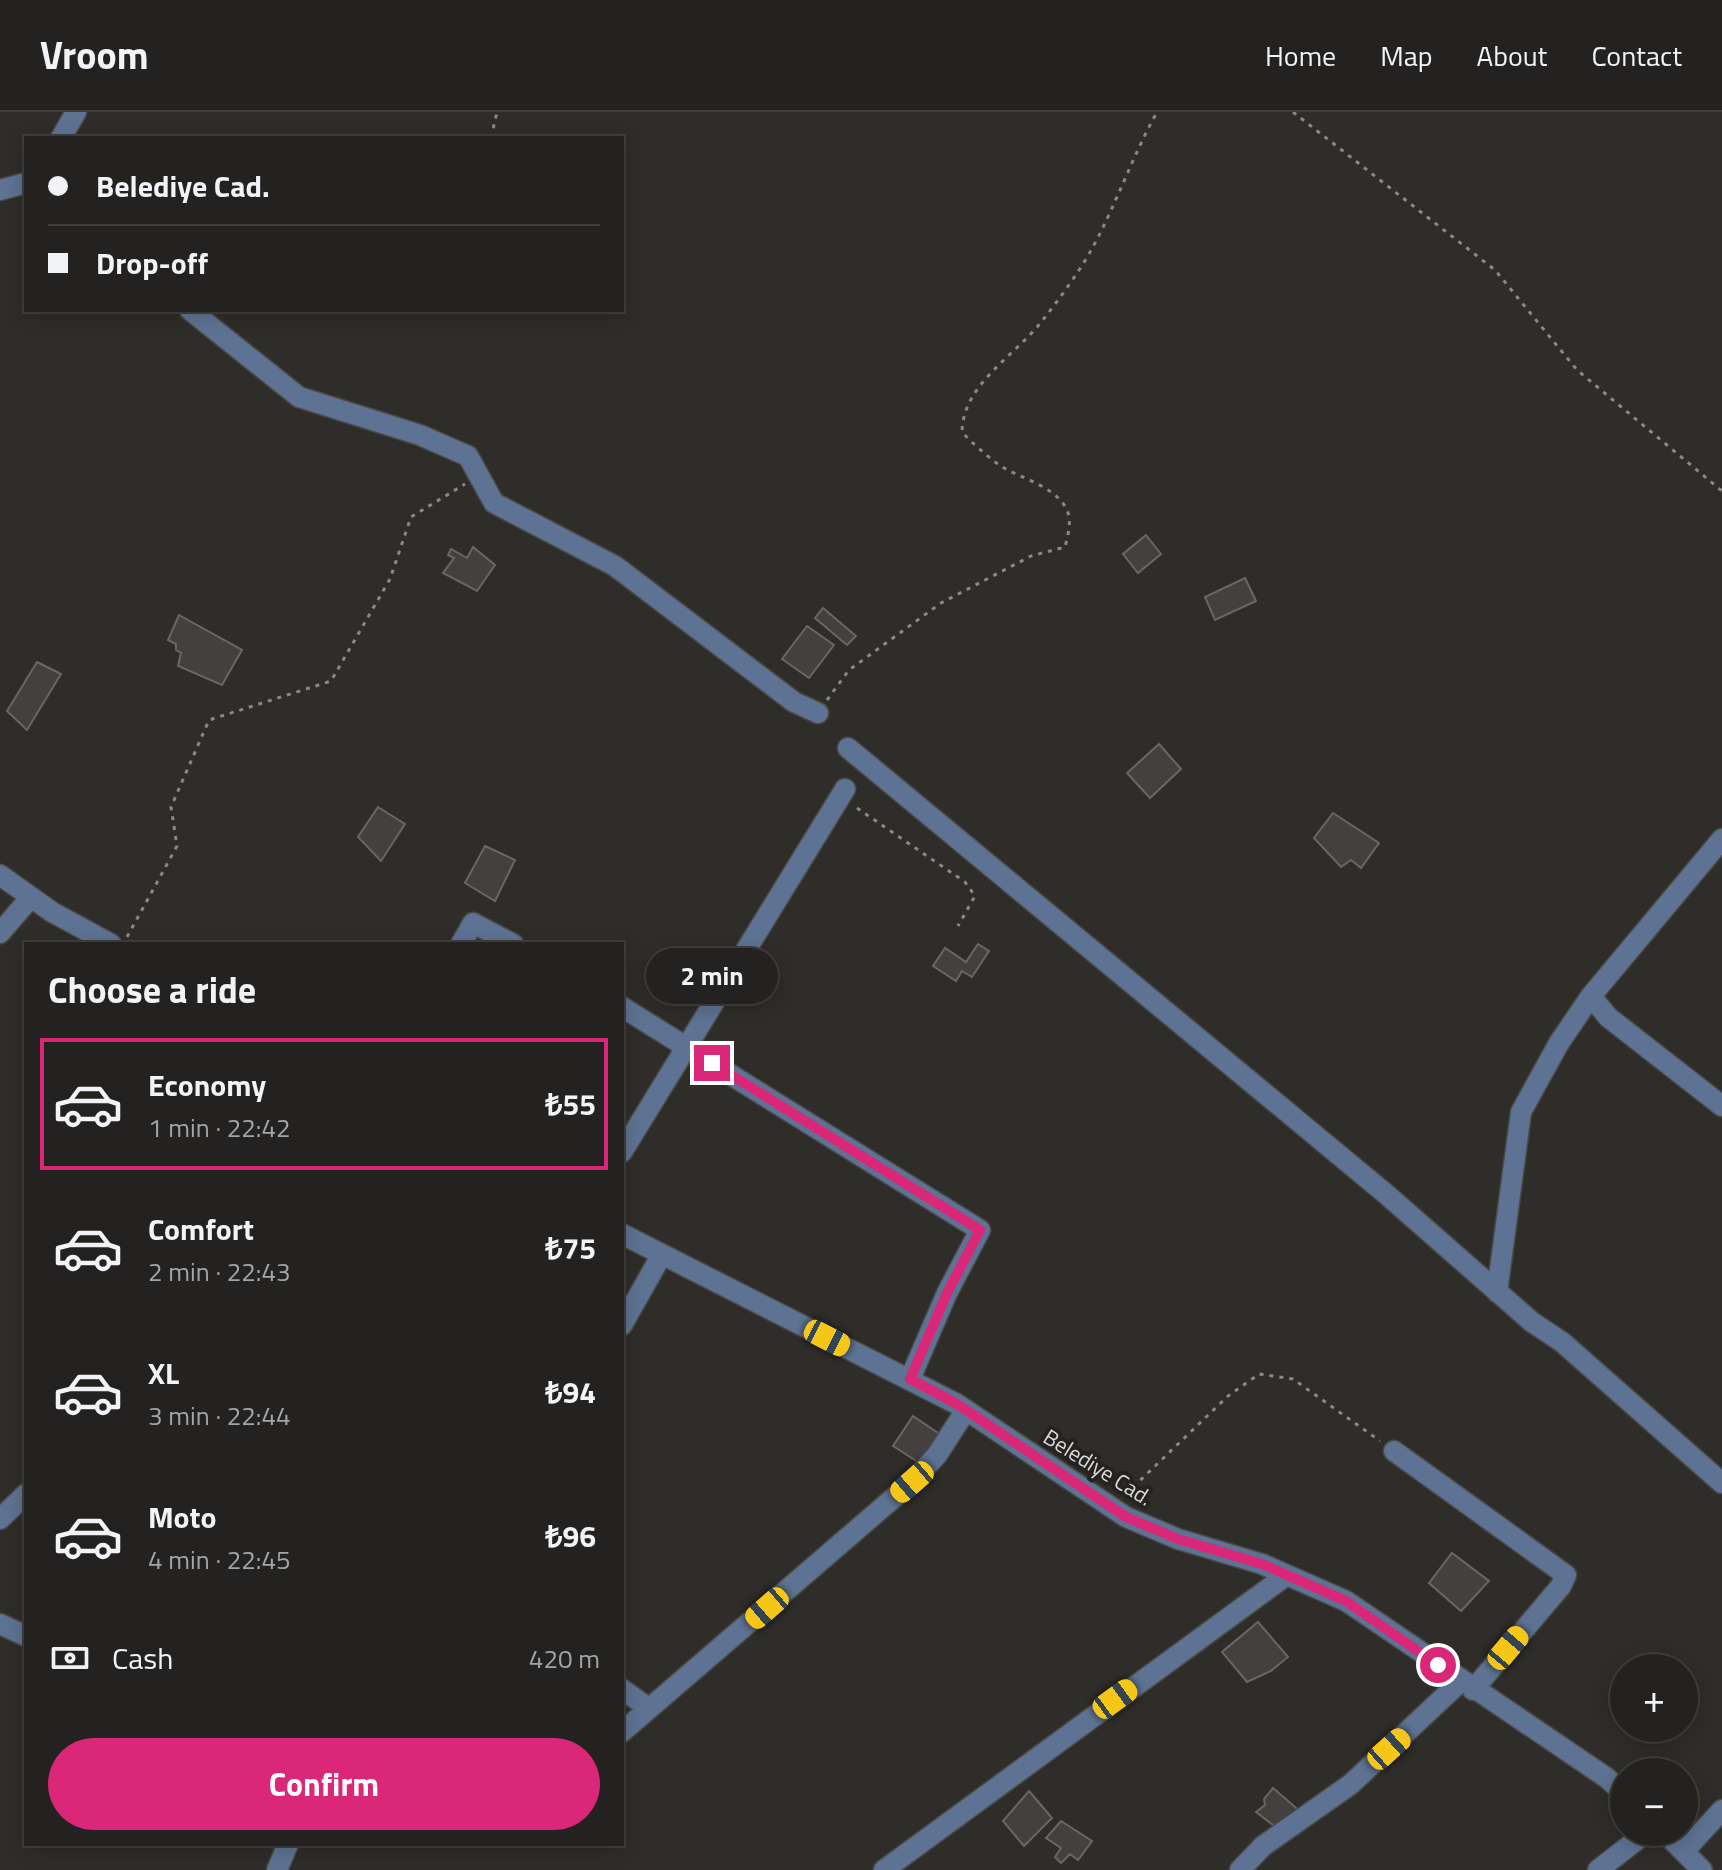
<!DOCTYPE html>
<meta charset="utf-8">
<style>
:root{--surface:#232220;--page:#2f2f2d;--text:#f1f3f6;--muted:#a3a4a5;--line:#403f3e;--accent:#db2777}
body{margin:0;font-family:"Titillium Web",sans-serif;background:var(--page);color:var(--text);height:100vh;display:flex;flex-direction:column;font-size:30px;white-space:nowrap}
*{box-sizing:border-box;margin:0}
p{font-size:26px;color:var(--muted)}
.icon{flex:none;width:44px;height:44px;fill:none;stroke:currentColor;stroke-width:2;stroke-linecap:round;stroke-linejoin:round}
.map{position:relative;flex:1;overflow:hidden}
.side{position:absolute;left:24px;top:830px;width:600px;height:904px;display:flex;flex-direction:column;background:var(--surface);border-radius:0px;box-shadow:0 4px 20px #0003,0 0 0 2px var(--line)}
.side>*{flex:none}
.top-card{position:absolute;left:24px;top:24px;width:600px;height:176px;border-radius:0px;box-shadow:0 4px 20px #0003,0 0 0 2px var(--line);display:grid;align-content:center;height:176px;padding:0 24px;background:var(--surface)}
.tools{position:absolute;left:1610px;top:1542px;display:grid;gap:16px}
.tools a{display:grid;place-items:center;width:88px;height:88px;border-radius:50%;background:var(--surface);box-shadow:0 4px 20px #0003,0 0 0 2px var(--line);font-size:40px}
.end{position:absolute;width:36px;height:36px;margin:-18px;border:10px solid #db2777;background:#fff;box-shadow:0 0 0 4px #fff}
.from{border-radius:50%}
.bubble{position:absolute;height:56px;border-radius:28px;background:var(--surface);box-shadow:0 4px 20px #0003,0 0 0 2px var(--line);font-size:26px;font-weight:700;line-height:56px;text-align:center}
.car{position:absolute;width:24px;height:48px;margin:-24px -12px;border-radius:10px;box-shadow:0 0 6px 2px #0007;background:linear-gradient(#f5c518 24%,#345 0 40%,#f5c518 0 76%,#345 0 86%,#f5c518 0)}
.top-card b{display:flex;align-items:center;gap:28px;height:76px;font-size:30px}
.top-card b+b{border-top:2px solid var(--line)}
.top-card i{width:20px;height:20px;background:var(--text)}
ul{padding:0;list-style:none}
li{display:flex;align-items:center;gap:24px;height:132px;margin:0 16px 12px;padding:0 8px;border:4px solid transparent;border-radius:0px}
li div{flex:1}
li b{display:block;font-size:30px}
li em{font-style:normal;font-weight:700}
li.current{border-color:var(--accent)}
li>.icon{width:72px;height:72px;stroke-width:1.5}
h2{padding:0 24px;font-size:36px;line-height:96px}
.pay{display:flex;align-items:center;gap:20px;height:88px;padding:0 24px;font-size:30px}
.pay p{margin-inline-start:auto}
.action{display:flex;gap:16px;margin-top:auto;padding:16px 24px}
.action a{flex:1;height:92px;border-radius:48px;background:var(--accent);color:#fff;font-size:32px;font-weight:700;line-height:92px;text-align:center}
header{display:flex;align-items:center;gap:48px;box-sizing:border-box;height:112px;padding:0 40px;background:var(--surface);border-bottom:2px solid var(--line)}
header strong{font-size:38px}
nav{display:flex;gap:44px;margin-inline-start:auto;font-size:28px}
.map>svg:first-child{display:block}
.building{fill:#44403f;stroke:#6b6665;stroke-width:2}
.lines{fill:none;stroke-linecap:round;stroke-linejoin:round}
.minor-casing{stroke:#4b4946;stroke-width:23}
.path{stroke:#8a8986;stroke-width:3;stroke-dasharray:4 6;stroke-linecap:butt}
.minor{stroke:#5e7393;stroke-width:20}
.route{stroke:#db2777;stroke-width:10}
.labels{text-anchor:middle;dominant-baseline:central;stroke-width:8;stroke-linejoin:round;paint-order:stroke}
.street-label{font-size:22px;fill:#dbdad8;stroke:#252321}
</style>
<header>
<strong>Vroom</strong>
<nav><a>Home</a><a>Map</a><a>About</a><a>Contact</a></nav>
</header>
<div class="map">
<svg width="1722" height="1758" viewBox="0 0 1722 1758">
<rect width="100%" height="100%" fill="#2f2d2a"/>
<path class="building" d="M1146,423l15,19 -23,19 -15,-19z
M473,435l22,18 -18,26 -34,-18 11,-15 -6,-3 3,-6 16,9z
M1245,466l11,23 -41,19 -10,-23z
M823,496l33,28 -9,9 -32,-27z
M179,503l63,35 -20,35 -44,-19 3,-13 -5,-3v-6l-8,-4z
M807,514l27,19 -25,33 -27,-19z
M37,550l24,12 -34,56 -20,-19z
M1159,632l22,25 -31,29 -23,-25z
M378,695l27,17 -24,37 -23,-24z
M1333,701l46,30 -18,25 -10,-8 -10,7 -27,-29z
M485,734l30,14 -20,41 -30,-18z
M978,832l11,7 -17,26 -10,-6 -6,10 -23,-15 12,-18 21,14z
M913,1304l28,19 -20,29 -28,-18z
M1452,1441l37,28 -28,30 -32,-28z
M1258,1510l30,35 -17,14 -24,11 -25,-30z
M1273,1676l29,25 -25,15 -21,-16 9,-7 -1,-6z
M1029,1679l23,27 -28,28 -21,-25z
M1061,1709l31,20 -14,19 -8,-6 -9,9 -6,-6 6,-9 -15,-10z"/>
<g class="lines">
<g class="minor-casing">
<path id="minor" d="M61,26l15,-26
M0,78l26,-7
M190,198l109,87 121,38 48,21 26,47 121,63 179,136 24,11
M848,636l538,446 146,128 30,20 160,141
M0,763l52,37 59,32
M0,821l31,-36
M461,832l12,-21 40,21
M1591,884l17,21 114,89
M622,895l358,223 -33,63 -37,86
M622,1040l223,-363
M622,1122l335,170 169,113 52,22 84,25 84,37 261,177 17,16
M1497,1180l24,-180 38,-69 32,-47 131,-157
M622,1213l39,-69
M1394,1339l172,124 -5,11 -88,104
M0,1407l26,-25
M0,1512l26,12
M622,1577l25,18
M622,1620l290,-250 25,-27 29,-45
M1664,1720l38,38
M1684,1739l38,-41
M277,1758l11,-26
M884,1758l403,-295
M1240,1758l23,-24 88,-62 109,-102
M1598,1758l49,-38"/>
</g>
<path class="path" d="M1293,0l202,158 82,100 145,121
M491,26l6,-26
M827,588l22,-30 92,-67 90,-47 34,-9c3,-12 7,-26 2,-37 -11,-24 -48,-32 -68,-45 -13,-10 -26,-21 -37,-33 1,-48 52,-75 80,-111 18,-23 38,-50 52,-76 23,-43 39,-90 63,-133
M857,696l108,74 10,14 -17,30
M127,825l50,-91 -6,-39 38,-87 122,-39 59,-102 21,-62 54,-33
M1126,1382l102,-98 31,-22 34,5 87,62"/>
<use href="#minor" class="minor"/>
</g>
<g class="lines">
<path class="route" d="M712,951l268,167 -33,63 -37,86 47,25 169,113 52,22 84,25 84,37 92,64"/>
</g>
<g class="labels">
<g class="street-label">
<text transform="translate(1098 1355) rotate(32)">Belediye Cad.</text>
</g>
</g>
</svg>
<div class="tools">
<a>+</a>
<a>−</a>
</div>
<i class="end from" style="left:1438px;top:1553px"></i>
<i class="end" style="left:712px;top:951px"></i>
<div class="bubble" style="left:646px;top:836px;width:132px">2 min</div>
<i class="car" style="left:827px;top:1226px;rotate:117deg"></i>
<i class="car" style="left:912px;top:1370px;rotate:229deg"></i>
<i class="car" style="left:767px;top:1496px;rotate:229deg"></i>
<i class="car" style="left:1508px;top:1536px;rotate:40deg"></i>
<i class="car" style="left:1115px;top:1587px;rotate:54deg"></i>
<i class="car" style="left:1389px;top:1637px;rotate:48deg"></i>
<div class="top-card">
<b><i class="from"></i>Belediye Cad.</b>
<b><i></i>Drop-off</b>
</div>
<section class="side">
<h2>Choose a ride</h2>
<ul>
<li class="current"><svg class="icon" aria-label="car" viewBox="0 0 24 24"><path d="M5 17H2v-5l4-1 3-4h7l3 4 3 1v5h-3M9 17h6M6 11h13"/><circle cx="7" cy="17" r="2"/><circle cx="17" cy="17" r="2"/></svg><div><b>Economy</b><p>1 min · 22:42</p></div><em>₺55</em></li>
<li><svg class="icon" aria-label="car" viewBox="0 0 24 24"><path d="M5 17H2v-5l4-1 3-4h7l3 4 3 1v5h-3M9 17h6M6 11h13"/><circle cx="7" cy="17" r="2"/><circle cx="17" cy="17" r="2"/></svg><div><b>Comfort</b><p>2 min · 22:43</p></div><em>₺75</em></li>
<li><svg class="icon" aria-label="car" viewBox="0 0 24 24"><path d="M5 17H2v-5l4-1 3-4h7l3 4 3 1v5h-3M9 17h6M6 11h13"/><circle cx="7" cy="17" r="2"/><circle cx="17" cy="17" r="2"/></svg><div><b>XL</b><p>3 min · 22:44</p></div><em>₺94</em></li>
<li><svg class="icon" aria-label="car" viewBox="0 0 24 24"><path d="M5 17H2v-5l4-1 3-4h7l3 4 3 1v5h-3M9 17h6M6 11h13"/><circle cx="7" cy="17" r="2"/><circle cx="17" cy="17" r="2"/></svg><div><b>Moto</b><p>4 min · 22:45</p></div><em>₺96</em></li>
</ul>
<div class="pay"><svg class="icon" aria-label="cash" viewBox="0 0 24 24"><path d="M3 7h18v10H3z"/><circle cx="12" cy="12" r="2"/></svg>Cash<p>420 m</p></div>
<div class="action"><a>Confirm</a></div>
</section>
</div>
